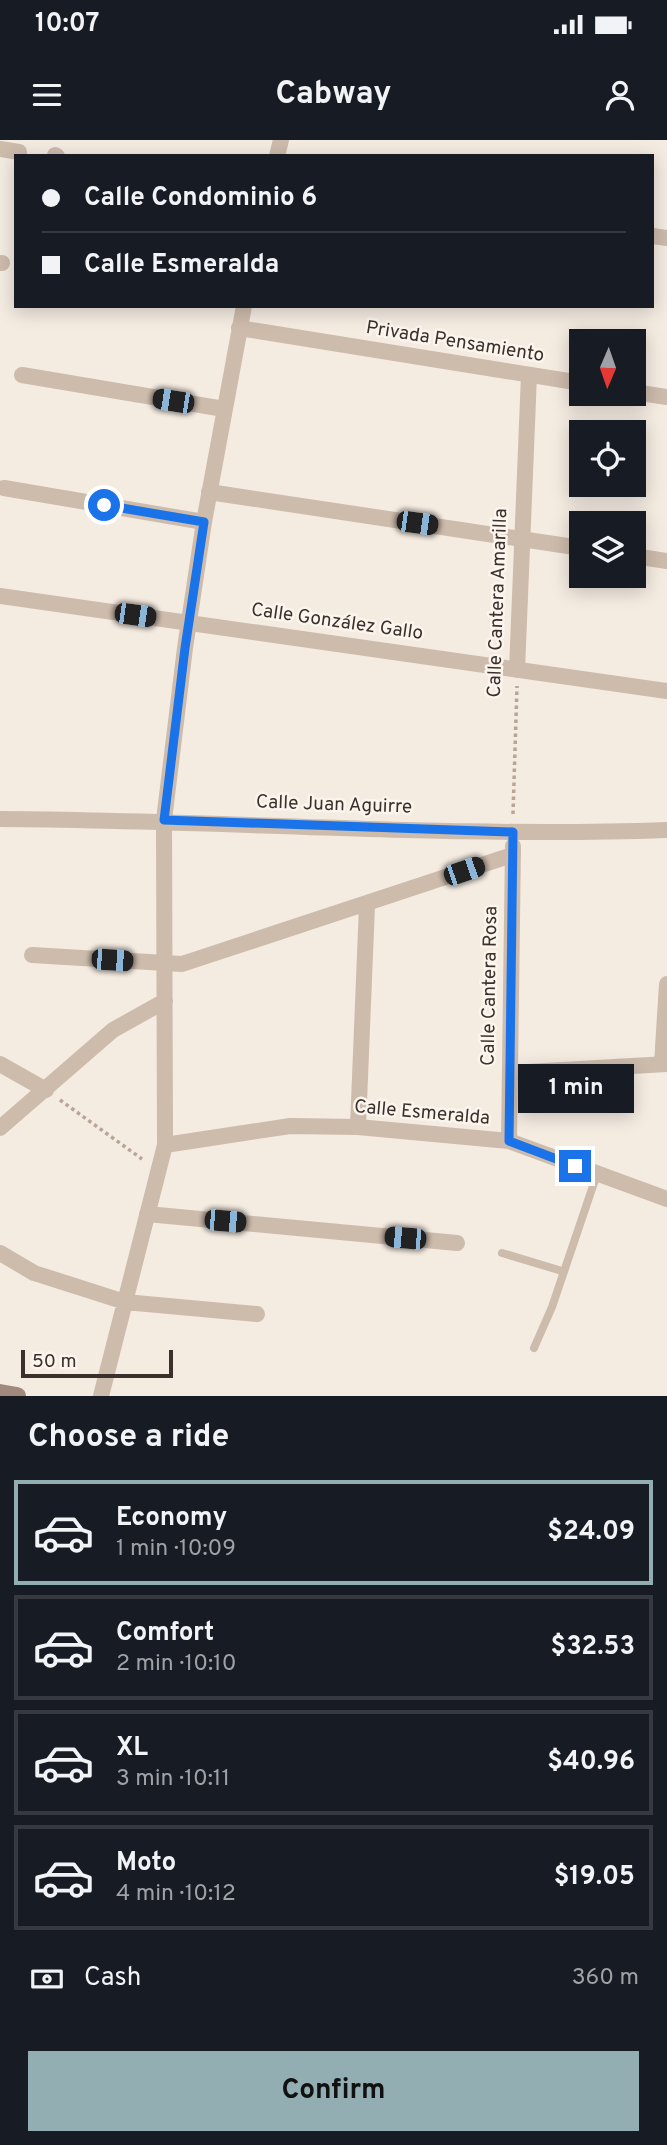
<!DOCTYPE html>
<meta charset="utf-8">
<style>
:root{--surface:#171b24;--page:#242831;--text:#f1f3f6;--muted:#9ea1a6;--line:#363941;--accent:#92aeb2}
body{margin:0;font-family:Overpass,sans-serif;background:var(--page);color:var(--text);height:100vh;display:flex;flex-direction:column;font-size:26px;white-space:nowrap}
*{box-sizing:border-box;margin:0}
p{font-size:23px;color:var(--muted)}
.icon{flex:none;width:38px;height:38px;fill:none;stroke:currentColor;stroke-width:2;stroke-linecap:round;stroke-linejoin:round}
.map{position:relative;height:1256px;overflow:hidden}
.drawer{display:flex;flex-direction:column;background:var(--surface);flex:1}
.drawer>*{flex:none}
.top-card{position:absolute;left:14px;top:14px;width:640px;height:154px;border-radius:0px;box-shadow:0 4px 18px #0003;display:grid;align-content:center;height:154px;padding:0 28px;background:var(--surface)}
.needle{width:46px;rotate:182deg}
.fabs{position:absolute;left:569px;top:189px;display:grid;gap:14px}
.fabs a{display:grid;place-items:center;width:77px;height:77px;border-radius:0px;background:var(--surface);box-shadow:0 4px 18px #0003;font-size:35px}
.scale{position:absolute;left:21px;bottom:18px;width:152px;box-sizing:border-box;padding-left:7px;border:4px solid #3b302b;border-top:0;font-size:19px;line-height:24px;white-space:nowrap;color:#3b302b;-webkit-text-stroke:5px #fbf5ee;paint-order:stroke}
.end{position:absolute;width:32px;height:32px;margin:-16px;border:9px solid #1a73e8;background:#fff;box-shadow:0 0 0 4px #fff}
.from{border-radius:50%}
.bubble{position:absolute;height:49px;border-radius:0px;background:var(--surface);box-shadow:0 4px 18px #0003;font-size:23px;font-weight:700;line-height:49px;text-align:center}
.car{position:absolute;width:21px;height:42px;margin:-21px -10px;border-radius:9px;box-shadow:0 0 5px 2px #0007;background:linear-gradient(#222 24%,#8ab4d8 0 40%,#222 0 76%,#8ab4d8 0 86%,#222 0)}
.top-card b{display:flex;align-items:center;gap:24px;height:66px;font-size:26px}
.top-card b+b{border-top:2px solid var(--line)}
.top-card i{width:18px;height:18px;background:var(--text)}
ul{padding:0;list-style:none}
li{display:flex;align-items:center;gap:21px;height:105px;margin:0 14px 10px;padding:0 14px;border:4px solid var(--line);border-radius:0px}
li div{flex:1}
li b{display:block;font-size:26px}
li em{font-style:normal;font-weight:700}
li.on{border-color:var(--accent)}
li>.icon{width:63px;height:63px;stroke-width:1.5}
h2{padding:0 28px;font-size:32px;line-height:84px}
.pay{display:flex;align-items:center;gap:18px;height:77px;padding:0 28px;font-size:26px}
.pay p{margin-inline-start:auto}
.action{display:flex;gap:14px;margin-top:auto;padding:14px 28px}
.action a{flex:1;height:80px;border-radius:0px;background:var(--accent);color:#111;font-size:28px;font-weight:700;line-height:80px;text-align:center}
.status{display:flex;justify-content:space-between;align-items:center;height:49px;padding:0 35px;background:var(--surface);direction:ltr}
.status svg{height:19px;fill:currentColor}
header{display:flex;justify-content:space-between;align-items:center;height:91px;padding:0 28px;background:var(--surface);font-size:32px;font-weight:700}
.map>svg:first-child{display:block}
.lines{fill:none;stroke-linecap:round;stroke-linejoin:round}
.path{stroke:#b9a596;stroke-width:3.5;stroke-dasharray:3.5 3.5;stroke-linecap:butt}
.lane{stroke:#cdbbac;stroke-width:8}
.street{stroke:#cdbbac;stroke-width:16}
.secondary{stroke:#a18a7d;stroke-width:18}
.route{stroke:#1a73e8;stroke-width:9}
.labels{text-anchor:middle;dominant-baseline:central;stroke-width:5;stroke-linejoin:round;paint-order:stroke}
.street-label{font-size:19px;fill:#3b302b;stroke:#fbf5ee}
</style>
<div class="status"><b>10:07</b><svg viewBox="0 0 49 12"><path d="M0 12V9h3v3zM5 12V6h3v6zM10 12V3h3v9zM15 12V0h3v12zM26 1h20v11H26zM47 4h2v5h-2z"/></svg></div>
<header><svg class="icon" aria-label="menu" viewBox="0 0 24 24"><path d="M4 6h16M4 12h16M4 18h16"/></svg>Cabway<svg class="icon" aria-label="person" viewBox="0 0 24 24"><circle cx="12" cy="8" r="4"/><path d="M4 21q1-7 8-7t8 7"/></svg></header>
<div class="map">
<svg width="667" height="1256" viewBox="0 0 667 1256">
<rect width="100%" height="100%" fill="#f4ebe1"/>
<g class="lines">
<path class="path" d="M513,674l4,-128
M60,960l82,59"/>
<path class="lane" d="M502,1113l60,18
M534,1208l18,-41 45,-133"/>
<path class="street" d="M0,9l19,3
M55,15l2,1
M277,16l4,-16
M653,96l14,2
M0,123h2
M239,188l342,55
M22,235l202,34
M634,252l33,5
M4,348l200,34
M209,352l372,56
M634,416l33,5
M0,456l667,95
M517,530l12,-295
M0,679c222,1 445,19 667,11
M32,815l150,9 330,-109
M0,924l46,26
M662,924l5,-80
M510,933l157,-9
M358,987l9,-222
M0,988l113,-98 52,-29
M509,1001l4,-295
M165,1005l125,-19 68,1 151,14 158,58
M147,1074l310,29
M0,1113l34,20 91,29 132,12
M101,1256l64,-251 -1,-325 21,-172 19,-126 40,-216"/>
<path class="secondary" d="M0,1253l17,3"/>
</g>
<g class="lines">
<path class="route" d="M104,365l100,17 -19,126 -21,172 349,12 -4,309 66,25"/>
</g>
<g class="labels">
<g class="street-label">
<text transform="translate(455 202) rotate(9)">Privada Pensamiento</text>
<text transform="translate(498 463) rotate(-88)">Calle Cantera Amarilla</text>
<text transform="translate(337 482) rotate(8)">Calle González Gallo</text>
<text transform="translate(334 665) rotate(2)">Calle Juan Aguirre</text>
<text transform="translate(490 846) rotate(-89)">Calle Cantera Rosa</text>
<text transform="translate(422 973) rotate(5)">Calle Esmeralda</text>
</g>
</g>
</svg>
<div class="fabs">
<a><svg class="needle" viewBox="-14 -14 28 28"><path d="M0-13l5 13h-10z" fill="#e53935"/><path d="M0 13l5-13h-10z" fill="#9ea1a6"/></svg></a>
<a><svg class="icon" aria-label="locate" viewBox="0 0 24 24"><circle cx="12" cy="12" r="6"/><path d="M12 2v4M12 18v4M2 12h4M18 12h4"/></svg></a>
<a><svg class="icon" aria-label="layers" viewBox="0 0 24 24"><path d="M12 4l9 5-9 5-9-5zM3 14l9 5 9-5"/></svg></a>
</div>
<div class="scale">50 m</div>
<i class="end from" style="left:104px;top:365px"></i>
<i class="end" style="left:575px;top:1026px"></i>
<div class="bubble" style="left:518px;top:924px;width:116px">1 min</div>
<i class="car" style="left:173px;top:261px;rotate:279deg"></i>
<i class="car" style="left:417px;top:383px;rotate:98deg"></i>
<i class="car" style="left:135px;top:475px;rotate:98deg"></i>
<i class="car" style="left:464px;top:731px;rotate:71deg"></i>
<i class="car" style="left:112px;top:820px;rotate:94deg"></i>
<i class="car" style="left:225px;top:1081px;rotate:95deg"></i>
<i class="car" style="left:405px;top:1098px;rotate:275deg"></i>
<div class="top-card">
<b><i class="from"></i>Calle Condominio 6</b>
<b><i></i>Calle Esmeralda</b>
</div>
</div>
<section class="drawer">
<h2>Choose a ride</h2>
<ul>
<li class="on"><svg class="icon" aria-label="car" viewBox="0 0 24 24"><path d="M5 17H2v-5l4-1 3-4h7l3 4 3 1v5h-3M9 17h6M6 11h13"/><circle cx="7" cy="17" r="2"/><circle cx="17" cy="17" r="2"/></svg><div><b>Economy</b><p>1 min · 10:09</p></div><em>$24.09</em></li>
<li><svg class="icon" aria-label="car" viewBox="0 0 24 24"><path d="M5 17H2v-5l4-1 3-4h7l3 4 3 1v5h-3M9 17h6M6 11h13"/><circle cx="7" cy="17" r="2"/><circle cx="17" cy="17" r="2"/></svg><div><b>Comfort</b><p>2 min · 10:10</p></div><em>$32.53</em></li>
<li><svg class="icon" aria-label="car" viewBox="0 0 24 24"><path d="M5 17H2v-5l4-1 3-4h7l3 4 3 1v5h-3M9 17h6M6 11h13"/><circle cx="7" cy="17" r="2"/><circle cx="17" cy="17" r="2"/></svg><div><b>XL</b><p>3 min · 10:11</p></div><em>$40.96</em></li>
<li><svg class="icon" aria-label="car" viewBox="0 0 24 24"><path d="M5 17H2v-5l4-1 3-4h7l3 4 3 1v5h-3M9 17h6M6 11h13"/><circle cx="7" cy="17" r="2"/><circle cx="17" cy="17" r="2"/></svg><div><b>Moto</b><p>4 min · 10:12</p></div><em>$19.05</em></li>
</ul>
<div class="pay"><svg class="icon" aria-label="cash" viewBox="0 0 24 24"><path d="M3 7h18v10H3z"/><circle cx="12" cy="12" r="2"/></svg>Cash<p>360 m</p></div>
<div class="action"><a>Confirm</a></div>
</section>
